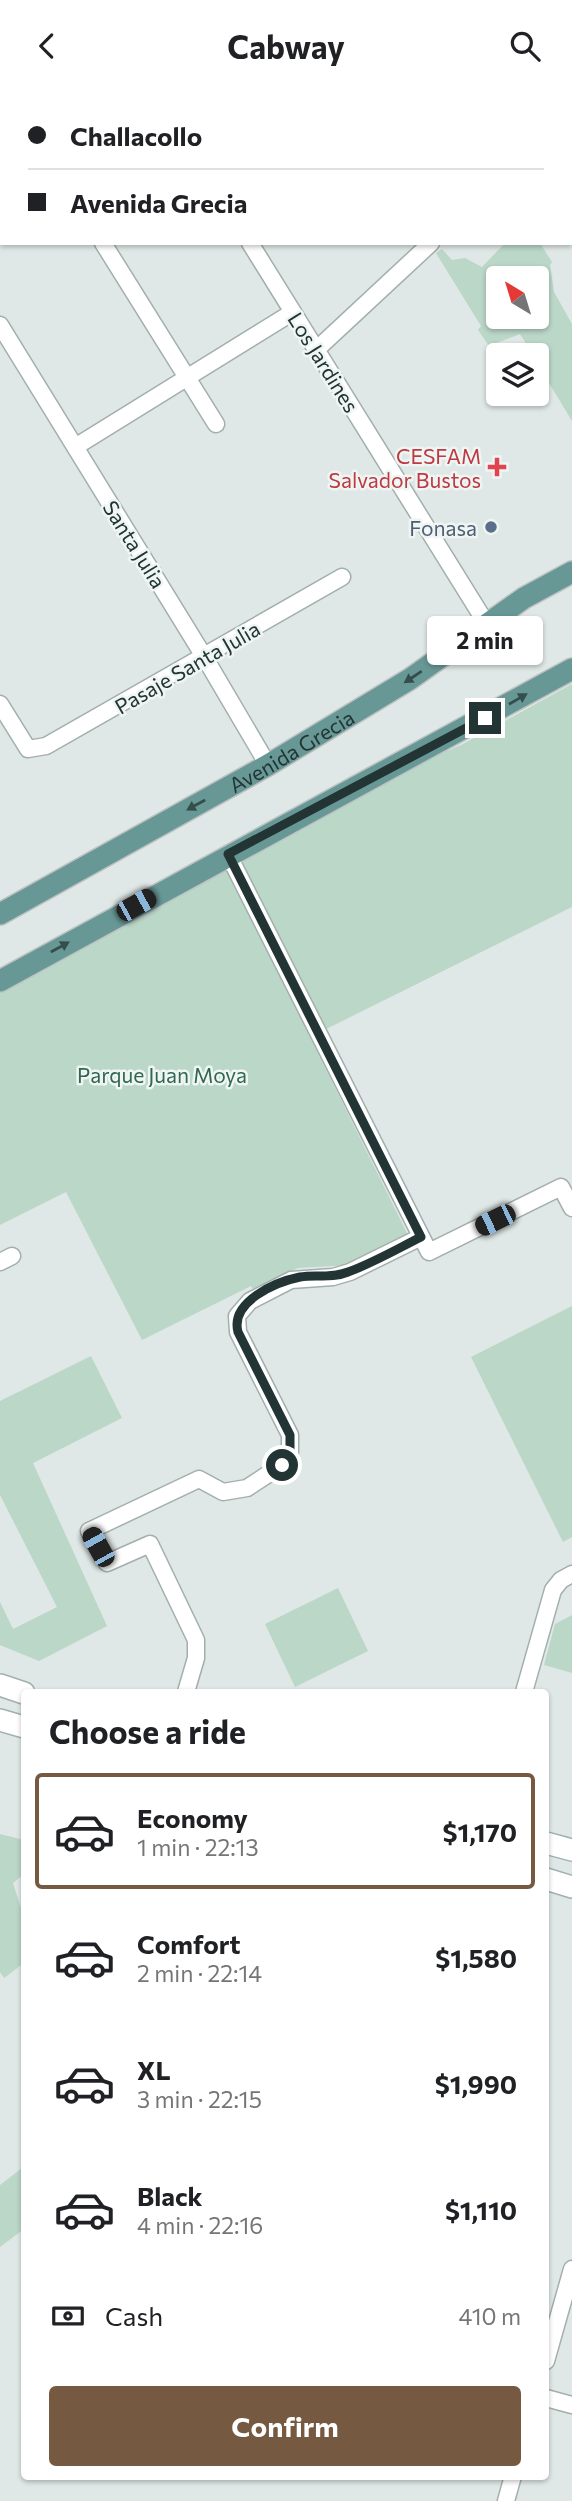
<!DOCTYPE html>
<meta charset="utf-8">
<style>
:root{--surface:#fff;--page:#f2f2f2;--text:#202124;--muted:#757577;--line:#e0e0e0;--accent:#765941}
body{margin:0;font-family:Commissioner,sans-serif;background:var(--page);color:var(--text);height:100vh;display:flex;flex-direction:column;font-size:26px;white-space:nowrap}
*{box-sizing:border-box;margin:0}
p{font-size:23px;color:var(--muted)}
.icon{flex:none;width:38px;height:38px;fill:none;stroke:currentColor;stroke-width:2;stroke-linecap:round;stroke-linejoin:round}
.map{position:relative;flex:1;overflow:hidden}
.details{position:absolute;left:21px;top:1598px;width:528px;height:791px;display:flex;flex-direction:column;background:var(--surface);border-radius:7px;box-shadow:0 2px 5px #0004}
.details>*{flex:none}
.hud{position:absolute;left:0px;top:0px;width:572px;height:154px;box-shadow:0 2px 5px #0004;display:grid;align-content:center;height:154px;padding:0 28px;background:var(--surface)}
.needle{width:46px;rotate:322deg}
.fabs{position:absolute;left:486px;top:175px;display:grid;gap:14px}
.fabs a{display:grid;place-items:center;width:63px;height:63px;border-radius:7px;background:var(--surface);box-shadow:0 2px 5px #0004;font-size:35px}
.end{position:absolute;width:32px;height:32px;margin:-16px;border:9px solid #223534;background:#fff;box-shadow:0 0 0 4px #fff}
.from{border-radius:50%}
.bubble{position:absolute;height:49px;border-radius:7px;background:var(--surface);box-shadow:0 2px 5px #0004;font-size:23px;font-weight:700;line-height:49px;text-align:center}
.car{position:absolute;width:21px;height:42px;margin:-21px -10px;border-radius:9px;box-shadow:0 0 5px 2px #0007;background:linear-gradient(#222 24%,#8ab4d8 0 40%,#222 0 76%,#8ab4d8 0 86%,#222 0)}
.hud b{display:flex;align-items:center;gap:24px;height:66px;font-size:26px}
.hud b+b{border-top:2px solid var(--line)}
.hud i{width:18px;height:18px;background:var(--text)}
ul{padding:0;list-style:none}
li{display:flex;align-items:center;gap:21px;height:116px;margin:0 14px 10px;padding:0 14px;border:4px solid transparent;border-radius:7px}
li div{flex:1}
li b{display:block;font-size:26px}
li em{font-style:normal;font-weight:700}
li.current{border-color:var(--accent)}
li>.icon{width:63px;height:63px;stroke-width:1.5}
h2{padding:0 28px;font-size:32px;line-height:84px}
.pay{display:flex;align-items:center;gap:18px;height:77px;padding:0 28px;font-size:26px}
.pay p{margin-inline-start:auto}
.action{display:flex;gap:14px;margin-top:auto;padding:14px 28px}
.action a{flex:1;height:80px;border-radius:7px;background:var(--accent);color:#fff;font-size:28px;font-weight:700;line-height:80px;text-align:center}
header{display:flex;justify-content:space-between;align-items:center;height:91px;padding:0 28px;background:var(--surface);font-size:32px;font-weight:700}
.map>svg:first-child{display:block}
.green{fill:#bad7c8;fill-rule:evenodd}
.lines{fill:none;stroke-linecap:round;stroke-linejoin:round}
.street-casing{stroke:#a3afad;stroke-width:19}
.secondary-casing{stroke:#9fb2af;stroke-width:24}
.primary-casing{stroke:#bdc2c2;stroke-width:24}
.street{stroke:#fff;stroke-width:16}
.secondary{stroke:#fff;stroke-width:21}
.primary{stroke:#689896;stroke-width:21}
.oneway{fill:#344e4c}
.route{stroke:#223534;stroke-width:9}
.health-dot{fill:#e0444e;stroke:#eef5f3;stroke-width:2.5}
.service-dot{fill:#5c6f8a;stroke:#eef5f3;stroke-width:2.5}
.labels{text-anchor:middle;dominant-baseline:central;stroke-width:5;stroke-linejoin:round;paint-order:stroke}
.street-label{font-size:21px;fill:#223534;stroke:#eef5f3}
.health-label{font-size:21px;fill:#be3a42;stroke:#eef5f3;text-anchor:end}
.service-label{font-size:21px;fill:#4e5e75;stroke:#eef5f3;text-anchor:end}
.park-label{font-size:21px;fill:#316751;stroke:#eef5f3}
</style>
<header><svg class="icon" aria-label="back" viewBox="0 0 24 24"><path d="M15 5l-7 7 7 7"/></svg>Cabway<svg class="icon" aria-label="search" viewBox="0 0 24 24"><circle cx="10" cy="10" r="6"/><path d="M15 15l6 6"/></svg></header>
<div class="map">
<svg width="572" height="2410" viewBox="0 0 572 2410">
<rect width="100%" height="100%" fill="#dfe8e6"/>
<path class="green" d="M505,152h35l12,19 -2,3 4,27 18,32v97l-35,-58v-8h-4l-13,-21 -31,12 -11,-16 3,-4 -45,-73 6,-4 10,11 13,-2 17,9zM499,187h38v39h-38z
M572,593v223l-262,130 98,198 -59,30 -51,3 -45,21 -2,-3 -109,54 -76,-148 -66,33v-235l355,-198 108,-48z
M572,1215v231l-9,5 -92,-185z
M91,1265l31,62 -89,45 74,163 -68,35 -39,-16v-43l13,27 44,-22 -57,-112v-94z
M338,1497l30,63 -73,36 -30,-63z
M572,1524v58l-28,-8 11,-41z
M0,1743l24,6v34l-11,9 11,35v45l-20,15 -4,-6z
M22,2077l2,61 -24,18v-62z"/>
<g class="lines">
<g class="street-casing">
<path id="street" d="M155,0l1,2
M182,2l3,-2
M570,24l2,-1
M0,117l2,-1
M103,152l113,181
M250,152l236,380
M0,234l205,333 63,107
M316,259l115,-107
M75,356l218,-135
M0,613l28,45 18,-3 296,-169
M228,763l201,398 132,-65 11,21
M0,1171l12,-6
M186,1601l10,-34v-18l-46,-96 -43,19 -18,-32 110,-52 24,13 24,-4 35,-23 8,-13v-17l-52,-103 -1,-16 13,-15 41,-21 42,-3 17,-5 71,-35
M524,1601l29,-102 8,-10 11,-6
M546,2270l26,-92
M546,2307l26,7
M506,2410l7,-25"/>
</g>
<g class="secondary-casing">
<path id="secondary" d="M0,1594l24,8
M0,1629l24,7
M546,1752l26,7
M546,1788l26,8"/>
</g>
<g class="primary-casing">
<g id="primary">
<path id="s1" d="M0,823l268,-149 142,-86 114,-81 48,-26"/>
<path d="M0,890l572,-312"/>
</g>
</g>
<use href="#street" class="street"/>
<use href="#secondary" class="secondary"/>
<use href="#primary" class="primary"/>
</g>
<defs><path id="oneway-solid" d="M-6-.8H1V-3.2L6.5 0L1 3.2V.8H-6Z" transform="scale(1.75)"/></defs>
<g class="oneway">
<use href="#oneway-solid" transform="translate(413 586) rotate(146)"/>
<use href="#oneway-solid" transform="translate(518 608) rotate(-30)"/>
<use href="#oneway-solid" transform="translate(196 714) rotate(151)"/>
<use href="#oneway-solid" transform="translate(60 856) rotate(-29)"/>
</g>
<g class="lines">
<path class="route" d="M282,1374l8,-13v-17l-52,-103c-8,-30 37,-50 62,-55 16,-3 31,2 48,-5 25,-9 49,-23 73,-35l-193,-383 257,-136"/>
</g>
<path class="health-dot" d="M493.5 365.5h7v7h7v7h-7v7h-7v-7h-7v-7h7z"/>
<circle class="service-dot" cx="491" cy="436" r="7"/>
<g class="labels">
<g class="street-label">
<text transform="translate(324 271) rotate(58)">Los Jardines</text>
<text transform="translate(135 453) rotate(58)">Santa Julia</text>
<text transform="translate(187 576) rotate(-30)">Pasaje Santa Julia</text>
<text stroke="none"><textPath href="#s1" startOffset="334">Avenida Grecia</textPath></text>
</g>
<g class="health-label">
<text x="481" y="364">CESFAM<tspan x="481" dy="24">Salvador Bustos</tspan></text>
</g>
<g class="service-label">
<text x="477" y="436">Fonasa</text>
</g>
<g class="park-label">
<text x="162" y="983">Parque Juan Moya</text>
</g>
</g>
</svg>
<div class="fabs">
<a><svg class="needle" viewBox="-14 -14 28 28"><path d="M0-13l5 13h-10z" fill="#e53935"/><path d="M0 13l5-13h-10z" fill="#757577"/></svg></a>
<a><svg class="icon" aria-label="layers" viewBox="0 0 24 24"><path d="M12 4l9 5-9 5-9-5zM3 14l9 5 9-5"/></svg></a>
</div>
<i class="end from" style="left:282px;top:1374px"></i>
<i class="end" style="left:485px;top:627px"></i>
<div class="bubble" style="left:427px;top:525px;width:116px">2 min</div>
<i class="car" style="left:136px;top:814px;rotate:61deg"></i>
<i class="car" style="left:495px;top:1129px;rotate:244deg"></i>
<i class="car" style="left:98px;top:1456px;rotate:331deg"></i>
<div class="hud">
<b><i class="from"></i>Challacollo</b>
<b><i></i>Avenida Grecia</b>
</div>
<section class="details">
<h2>Choose a ride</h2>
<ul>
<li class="current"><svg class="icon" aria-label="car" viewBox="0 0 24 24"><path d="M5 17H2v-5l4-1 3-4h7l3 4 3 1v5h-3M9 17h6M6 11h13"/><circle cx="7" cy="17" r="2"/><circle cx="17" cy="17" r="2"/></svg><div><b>Economy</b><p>1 min · 22:13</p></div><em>$1,170</em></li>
<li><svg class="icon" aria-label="car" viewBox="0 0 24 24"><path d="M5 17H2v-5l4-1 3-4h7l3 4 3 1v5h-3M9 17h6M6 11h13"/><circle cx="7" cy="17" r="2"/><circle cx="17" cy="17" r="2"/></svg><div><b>Comfort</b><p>2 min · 22:14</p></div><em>$1,580</em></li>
<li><svg class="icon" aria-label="car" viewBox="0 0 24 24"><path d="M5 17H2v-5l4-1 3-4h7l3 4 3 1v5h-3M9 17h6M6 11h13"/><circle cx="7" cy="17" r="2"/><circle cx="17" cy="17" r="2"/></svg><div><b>XL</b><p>3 min · 22:15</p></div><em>$1,990</em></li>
<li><svg class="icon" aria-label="car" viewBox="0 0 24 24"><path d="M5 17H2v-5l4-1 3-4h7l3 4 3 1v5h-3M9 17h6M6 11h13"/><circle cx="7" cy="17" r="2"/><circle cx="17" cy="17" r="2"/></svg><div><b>Black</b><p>4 min · 22:16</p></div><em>$1,110</em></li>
</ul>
<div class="pay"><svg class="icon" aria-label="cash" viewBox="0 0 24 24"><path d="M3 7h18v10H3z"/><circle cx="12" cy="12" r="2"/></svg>Cash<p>410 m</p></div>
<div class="action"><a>Confirm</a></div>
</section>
</div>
